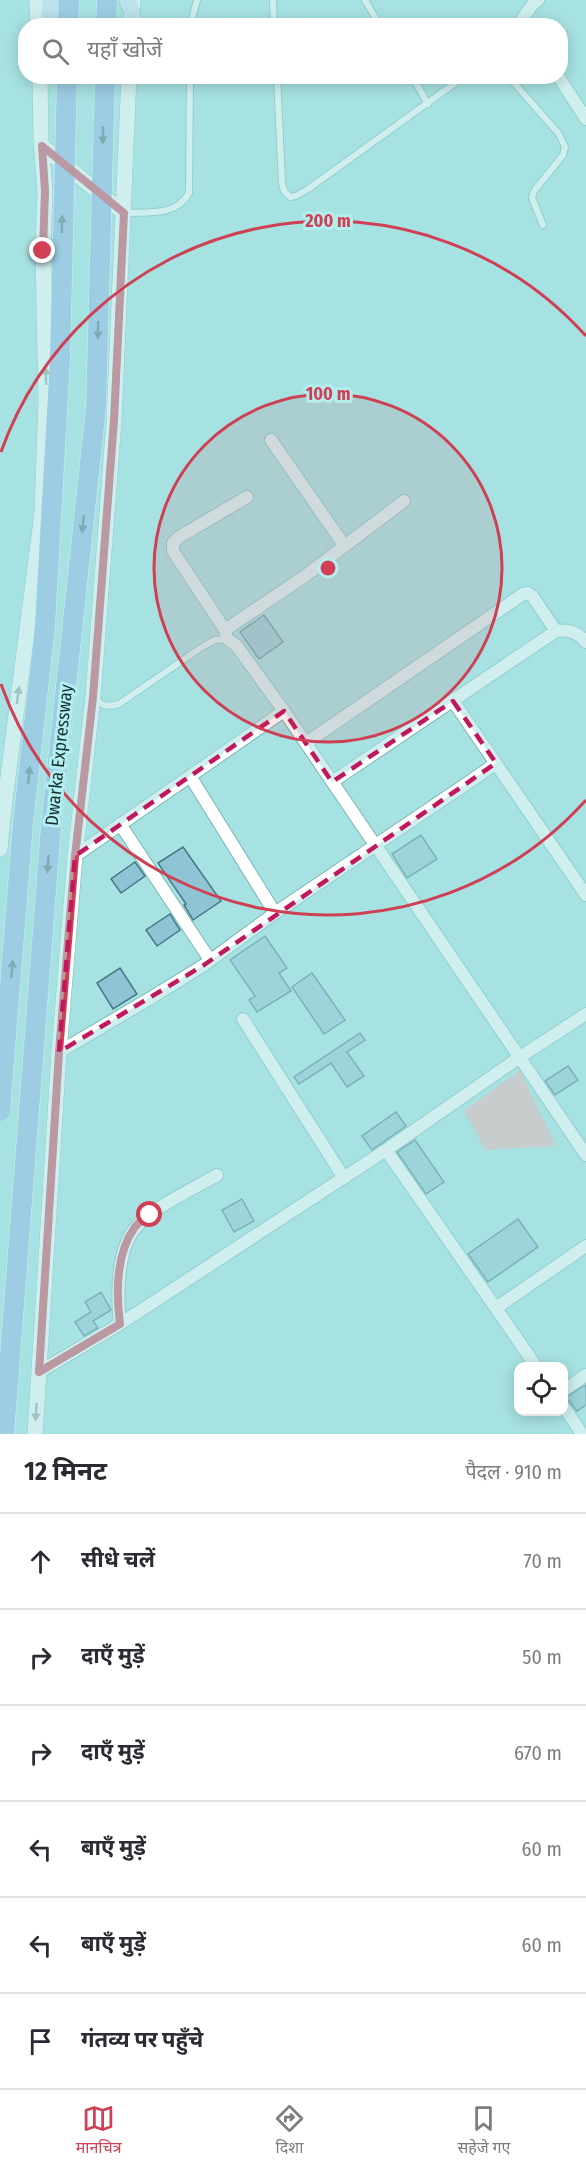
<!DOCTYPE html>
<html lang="hi">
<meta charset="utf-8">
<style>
body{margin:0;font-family:"Fira Sans Condensed","Noto Sans Devanagari",sans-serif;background:#f2f2f3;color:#2b2b33}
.controls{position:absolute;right:18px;bottom:18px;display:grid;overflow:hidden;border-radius:12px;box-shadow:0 3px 15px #0003}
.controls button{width:54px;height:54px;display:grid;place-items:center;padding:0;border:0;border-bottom:2px solid #e1e1e2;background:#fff;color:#2b2b33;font:30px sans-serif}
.stop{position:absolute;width:18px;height:18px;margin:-14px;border:4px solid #d04054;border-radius:50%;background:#fff}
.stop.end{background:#d04054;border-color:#fff;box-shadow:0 2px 6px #0008}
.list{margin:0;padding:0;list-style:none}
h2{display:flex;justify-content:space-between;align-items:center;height:78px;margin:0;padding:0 24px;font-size:26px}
h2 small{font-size:20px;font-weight:400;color:#7c7c81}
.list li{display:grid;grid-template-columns:39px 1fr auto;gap:18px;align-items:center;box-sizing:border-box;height:96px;padding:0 24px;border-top:2px solid #e1e1e2}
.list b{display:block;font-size:22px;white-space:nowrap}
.list em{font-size:20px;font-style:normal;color:#7c7c81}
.icon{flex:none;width:33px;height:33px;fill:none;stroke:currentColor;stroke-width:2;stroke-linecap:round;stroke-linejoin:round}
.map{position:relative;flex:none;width:586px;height:1434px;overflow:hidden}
.search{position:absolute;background:#fff;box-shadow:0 3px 15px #0003;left:18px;right:18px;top:18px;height:66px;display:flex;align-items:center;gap:15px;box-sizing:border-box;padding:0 21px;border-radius:24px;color:#7c7c81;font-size:22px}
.sheet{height:654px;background:#fff}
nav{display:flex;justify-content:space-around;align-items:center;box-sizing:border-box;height:84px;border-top:2px solid #e1e1e2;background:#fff;font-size:16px;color:#7c7c81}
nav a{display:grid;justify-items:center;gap:3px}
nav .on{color:#d04054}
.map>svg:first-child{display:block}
</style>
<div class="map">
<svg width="586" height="1434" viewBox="0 0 586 1434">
<rect width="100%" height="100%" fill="#a7e2e2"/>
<path fill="#edb1b3" d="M520,1070l36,76 -71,4 -21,-39z"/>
<path fill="#8ec4d3" stroke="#457987" stroke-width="1.5" d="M264,615l19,27 -24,17 -19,-27z
M421,835l16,24 -30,19 -15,-24z
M183,847l38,54 -28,19 -9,-15 2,-1 -28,-41z
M135,862l10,14 -24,17 -10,-14z
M170,914l10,16 -23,16 -11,-16z
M265,936l22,32 -8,5 12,18 -34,21 -8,-12 6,-4 -25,-36z
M120,968l17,26 -24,15 -16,-26z
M312,973l33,47 -21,14 -32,-47z
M360,1033l5,7 -18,12 17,24 -17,11 -16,-24 -32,21 -5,-7z
M568,1066l10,14 -23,15 -10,-14z
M396,1112l10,14 -34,24 -10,-14z
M415,1140l29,42 -18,12 -29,-42z
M242,1199l12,22 -20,11 -12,-22z
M518,1219l20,28 -50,35 -20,-28z
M101,1292l10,18 -18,11 5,7 -14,8 -9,-14 16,-10 -6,-10z
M586,1385v20l-9,6 -7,-9 -6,-4z"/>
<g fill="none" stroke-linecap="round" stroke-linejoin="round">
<defs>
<path id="service" d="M273,0l1,26
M365,0l15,26
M190,26l7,-26
M277,76l5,107 2,8 6,6 6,-1 12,-7 157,-113
M412,76l16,28
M508,76l51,58 6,13 -2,8 -29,36 -2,7 11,27
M125,213c23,-1 52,3 64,-20l1,-117
M96,699c7,8 12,8 23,5l83,-57 13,-7 12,-1"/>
<path id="minor" d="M524,26l-2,-7 11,-15 5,-4
M558,76l28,43
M271,440l73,105
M247,497l-68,40 -6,6v8l52,79 2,9 9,6 48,66 302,444
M225,630l80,-54 99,-75
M453,701l133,194
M306,743l217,-149 5,-1 5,4 23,34
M190,776l85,137
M332,782l224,-151c12,-2 22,1 30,11
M120,824l90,136
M75,856l209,-145
M243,1019l101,159
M59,1052l90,-53 55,-34 71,-52 197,-133 24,-17
M386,1150l134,-93 66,-43
M496,1308l90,-62
M120,1324c-3,-28 -4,-77 18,-99 18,-19 55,-36 79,-50
M39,1372l81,-48 266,-174 150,216
M564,1390l22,-15
M564,1407l18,27"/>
<path id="tertiary" d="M37,0l1,26
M131,26l2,-26
M42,146l82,67
M0,849l3,-33 39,-303 4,-112 -3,-150 2,-60 -4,-51 -1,-64
M35,1434l24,-382 16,-196 18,-159 21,-277 15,-344"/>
<path id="secondary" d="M127,0l5,11
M49,26l2,-26"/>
<path id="trunk" d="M68,26l1,-26
M106,26l1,-26"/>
</defs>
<use href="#service" stroke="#7bb4b5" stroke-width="8"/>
<use href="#minor" stroke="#7bb4b5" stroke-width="14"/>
<use href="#tertiary" stroke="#7bb4b5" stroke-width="16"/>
<use href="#secondary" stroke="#7bb4b5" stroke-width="18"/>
<use href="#trunk" stroke="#fff" stroke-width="21"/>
<use href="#service" stroke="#fff" stroke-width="6"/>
<use href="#minor" stroke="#fff" stroke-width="12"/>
<use href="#tertiary" stroke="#fff" stroke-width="15"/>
<use href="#secondary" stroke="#d5e2f5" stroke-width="16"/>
<use href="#trunk" stroke="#90b3e4" stroke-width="20"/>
<defs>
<path id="trunk-bridge" d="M0,1111l23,-288 22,-197 15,-267 7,-283
M4,1434l47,-608 45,-419 9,-331"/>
</defs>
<use href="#trunk-bridge" stroke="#fff" stroke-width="21" stroke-linecap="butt"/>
<use href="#trunk-bridge" stroke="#90b3e4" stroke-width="20"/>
</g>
<defs><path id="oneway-solid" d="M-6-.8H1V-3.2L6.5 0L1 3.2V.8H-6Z" transform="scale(1.5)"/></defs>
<g fill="#4d6a80">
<use href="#oneway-solid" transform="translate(103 135) rotate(91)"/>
<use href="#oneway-solid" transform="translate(62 224) rotate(-89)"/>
<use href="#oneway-solid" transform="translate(98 330) rotate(91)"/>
<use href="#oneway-solid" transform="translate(83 524) rotate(96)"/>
<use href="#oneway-solid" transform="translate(29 775) rotate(-84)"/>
<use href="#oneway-solid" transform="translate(48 864) rotate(94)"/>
<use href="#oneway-solid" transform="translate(12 969) rotate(-85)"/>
</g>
<g fill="#96a1a1">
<use href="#oneway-solid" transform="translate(46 376) rotate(-91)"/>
<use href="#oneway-solid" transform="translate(18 695) rotate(-83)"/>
<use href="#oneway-solid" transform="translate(36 1412) rotate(94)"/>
</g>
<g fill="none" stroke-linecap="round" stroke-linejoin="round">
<path stroke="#d04054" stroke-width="8" d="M43,251l2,-60 -3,-45 82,67 -10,207 -21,277 -18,159 -16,196 -20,320 81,-48c-4,-31 -4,-71 15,-97 4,-5 10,-9 15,-12"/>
</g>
<path d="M0 0H586V1434H0ZM453,701l43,62 -292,202 -145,87 16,-196 209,-145 48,71z" fill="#a7e2e2" fill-opacity=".55" fill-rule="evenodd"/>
<path fill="none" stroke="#c2185b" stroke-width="4.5" stroke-dasharray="12 8" stroke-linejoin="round" d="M453,701l43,62 -292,202 -145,87 16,-196 209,-145 48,71z"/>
<circle cx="328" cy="568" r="174" fill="#d04054" fill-opacity=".12"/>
<g fill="none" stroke="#d04054" stroke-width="3">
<circle cx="328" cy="568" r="174"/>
<path d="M586 800A347 347 0 0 1 1 684M1 452A347 347 0 0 1 586 336"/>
</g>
<g text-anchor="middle" stroke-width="6" stroke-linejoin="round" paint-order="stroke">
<g font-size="18" fill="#162e2e" stroke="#b4eff0">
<text transform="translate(59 755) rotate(-84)" y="6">Dwarka Expressway</text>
</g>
</g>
<circle cx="328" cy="568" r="9" fill="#d04054" stroke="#b4eff0" stroke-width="3"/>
<g font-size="18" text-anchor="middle" font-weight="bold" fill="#d04054" stroke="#b4eff0" stroke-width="6" stroke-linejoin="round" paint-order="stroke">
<text x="328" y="227">200 m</text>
<text x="328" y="400">100 m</text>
</g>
</svg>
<div class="controls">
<button><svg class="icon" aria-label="locate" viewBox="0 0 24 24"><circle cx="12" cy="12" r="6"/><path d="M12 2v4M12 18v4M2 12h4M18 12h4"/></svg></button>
</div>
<div class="stop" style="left:150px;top:1215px"></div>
<div class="stop end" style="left:43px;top:251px"></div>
<div class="search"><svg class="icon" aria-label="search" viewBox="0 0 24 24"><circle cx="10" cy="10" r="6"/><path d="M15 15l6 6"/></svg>यहाँ खोजें</div>
</div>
<section class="sheet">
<h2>12 मिनट<small>पैदल · 910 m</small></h2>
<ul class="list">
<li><svg class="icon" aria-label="ahead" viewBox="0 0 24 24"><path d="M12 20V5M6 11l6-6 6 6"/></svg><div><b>सीधे चलें</b></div><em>70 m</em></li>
<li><svg class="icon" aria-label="right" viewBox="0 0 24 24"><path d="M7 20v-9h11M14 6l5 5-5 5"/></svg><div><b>दाएँ मुड़ें</b></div><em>50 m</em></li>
<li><svg class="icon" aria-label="right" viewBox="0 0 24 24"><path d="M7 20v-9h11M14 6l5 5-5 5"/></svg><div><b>दाएँ मुड़ें</b></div><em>670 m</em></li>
<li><svg class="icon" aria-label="left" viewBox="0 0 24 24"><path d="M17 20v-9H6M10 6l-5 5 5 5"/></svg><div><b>बाएँ मुड़ें</b></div><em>60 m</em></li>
<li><svg class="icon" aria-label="left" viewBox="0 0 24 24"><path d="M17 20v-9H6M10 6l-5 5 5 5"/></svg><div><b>बाएँ मुड़ें</b></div><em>60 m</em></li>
<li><svg class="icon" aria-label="arrive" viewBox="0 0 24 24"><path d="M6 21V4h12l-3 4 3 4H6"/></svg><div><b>गंतव्य पर पहुँचे</b></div></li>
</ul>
</section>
<nav>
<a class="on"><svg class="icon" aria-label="map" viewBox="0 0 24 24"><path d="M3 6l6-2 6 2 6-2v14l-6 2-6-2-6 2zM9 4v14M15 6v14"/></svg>मानचित्र</a>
<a><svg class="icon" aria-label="directions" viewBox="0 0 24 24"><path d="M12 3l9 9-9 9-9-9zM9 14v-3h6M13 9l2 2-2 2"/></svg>दिशा</a>
<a><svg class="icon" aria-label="saved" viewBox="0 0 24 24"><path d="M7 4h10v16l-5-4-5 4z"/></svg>सहेजे गए</a>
</nav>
